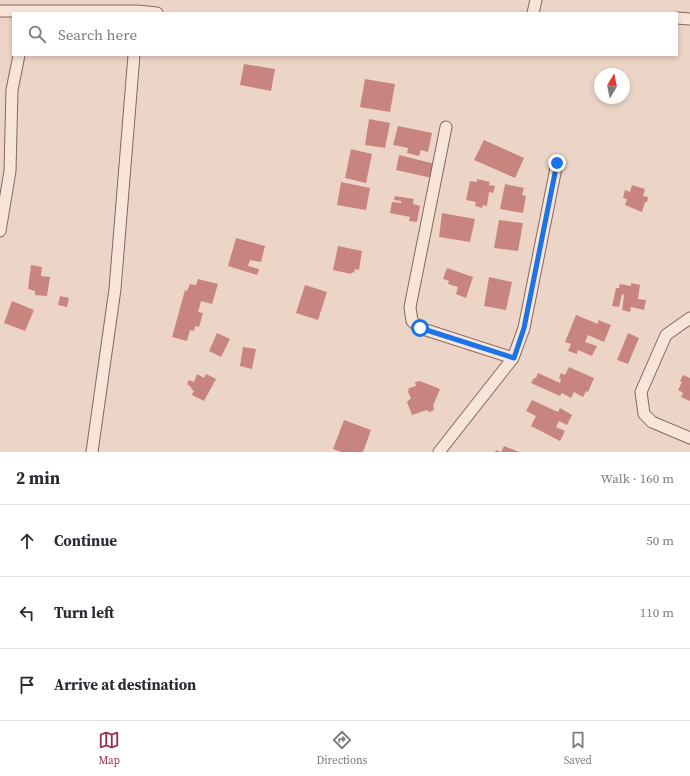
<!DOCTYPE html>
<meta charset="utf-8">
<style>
body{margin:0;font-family:"Source Serif 4",serif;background:#f7f7f7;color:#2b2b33}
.compass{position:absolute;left:594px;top:68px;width:36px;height:36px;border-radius:50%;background:#fff;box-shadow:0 2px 6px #0003;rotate:10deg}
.stop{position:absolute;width:12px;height:12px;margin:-9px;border:3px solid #1a73e8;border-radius:50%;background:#fff}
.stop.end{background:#1a73e8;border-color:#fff;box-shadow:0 1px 4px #0008}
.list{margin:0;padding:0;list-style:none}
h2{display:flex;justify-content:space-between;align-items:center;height:52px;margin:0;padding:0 16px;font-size:17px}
h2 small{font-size:13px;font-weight:400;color:#7c7c81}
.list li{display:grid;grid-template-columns:26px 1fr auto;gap:12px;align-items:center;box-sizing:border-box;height:72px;padding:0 16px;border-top:1px solid #e1e1e2}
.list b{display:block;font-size:15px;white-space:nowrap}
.list em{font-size:13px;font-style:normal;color:#7c7c81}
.icon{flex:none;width:22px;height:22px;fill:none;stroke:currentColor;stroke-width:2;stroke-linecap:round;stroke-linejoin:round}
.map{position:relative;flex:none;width:690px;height:452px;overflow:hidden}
.search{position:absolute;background:#fff;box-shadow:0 2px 6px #0003;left:12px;right:12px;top:12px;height:44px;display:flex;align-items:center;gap:10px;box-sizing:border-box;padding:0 14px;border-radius:0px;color:#7c7c81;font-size:15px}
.sheet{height:268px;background:#fff}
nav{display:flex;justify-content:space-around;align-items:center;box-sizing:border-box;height:56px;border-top:1px solid #e1e1e2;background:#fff;font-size:11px;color:#7c7c81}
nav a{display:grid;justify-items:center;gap:2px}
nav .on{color:#933053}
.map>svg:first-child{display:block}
</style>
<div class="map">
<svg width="690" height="452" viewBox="0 0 690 452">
<rect width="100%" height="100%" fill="#ecd5c7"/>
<path fill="#c8857f" d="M244,64l31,5 -4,22 -31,-6z
M365,79l30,5 -5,28 -30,-5z
M369,119l21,4 -5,25 -20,-3z
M398,126l34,7 -4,19 -7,-2 -2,6 -12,-3 1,-5 -15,-3z
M484,140l40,18 -9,20 -41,-18z
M351,149l21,5 -6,29 -21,-5z
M399,155l36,9 -3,14 -36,-8z
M477,179l13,3 -1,3 6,1 -2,7 -4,-1 -2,14 -4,-1 -1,3 -7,-2 1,-4 -10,-2 4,-19 7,1z
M341,182l29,6 -4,22 -29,-5z
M505,184l19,4 -2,7 4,1 -3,17 -23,-4z
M632,185l13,4 -2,7 5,1 -1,5h-2l-3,10 -17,-7 2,-6 -4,-1 2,-8 5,2z
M395,196l19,3 -1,5 7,2 -3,16 -8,-1 1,-4 -20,-4 2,-11 9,1v-2l-7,-1z
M442,213l33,6 -5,23 -31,-5z
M499,220l24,3 -5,28 -24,-3z
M236,238l29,8 -4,16 -11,-2 -2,6 11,3 -2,6 -29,-9z
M338,246l24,5 -3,19 -4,-1 -1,4 -2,-1 -1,2 -18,-4z
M31,265l11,2 -1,9 9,1 -3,19 -12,-1v-4l-7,-2z
M447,268l26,9 -7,21 -10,-4 2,-7 -10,-3 1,-3 -6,-2z
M489,277l23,5 -6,28 -22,-4z
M198,279l20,5 -6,20 -11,-3 -3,11 5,1 -4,14 -4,-1 -1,5 -4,-1 -3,11 -15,-4 13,-47 2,1 3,-7 6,1z
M631,283l9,2 -2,14 8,1 -2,10 -13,-3 -1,5 -8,-2 2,-15 -2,-1 -3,13 -7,-1 4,-18h3l1,-4 11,2z
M305,285l22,7 -9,28 -22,-7z
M60,296l9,2 -2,9 -9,-2z
M12,301l22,9 -9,21 -21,-8z
M576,315l22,9v-4l13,5 -7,17 -16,-7 -3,7 12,4 -5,10 -14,-6 -1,4 -9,-3 3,-7 -6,-2z
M217,333l13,6 -9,18 -12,-6z
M628,333l11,5 -11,26 -11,-4z
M243,347l13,2 -4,20 -12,-3z
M569,367l25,11 -6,14 -2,-1 -3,6 -9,-5 -3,6 -9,-5 -2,3 -29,-13 3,-5h2l2,-5 22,10 1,-3 -2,-2 2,-5 4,2z
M197,374l7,4 2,-4 10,5 -12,22 -12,-6 2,-5h-2l-1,-3 -4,-3 2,-4 5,2z
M683,375l7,3v23l-9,-4 2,-4 -5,-3 4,-8 -2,-1z
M420,381l20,8 -7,17 1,2 -1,3 -4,1 -2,-2 -15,5 -5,-13 4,-4 -3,-6 1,-4 7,-2 -1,-4z
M532,400l26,12 2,-4 12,7 -5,10 -8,-4 -3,6 9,4 -5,10 -29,-15 5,-10 -10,-5z
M344,420l27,10 -8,22h-22l-8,-3z
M504,446l15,6h-24l1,-2 5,2z"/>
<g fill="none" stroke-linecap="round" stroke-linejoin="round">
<defs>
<path id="street" d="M0,11h137l20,2
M533,13l3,-13
M677,18l13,1
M446,127l-36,180 2,14 8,7 93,30
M0,231l10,-60 2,-81 7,-35
M690,318l-24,17 -25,57 3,22 8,8 38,16
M92,452l23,-163 19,-234
M439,452l74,-94 11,-30 33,-165"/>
</defs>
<use href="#street" stroke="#87665d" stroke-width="13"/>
<use href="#street" stroke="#f7e5da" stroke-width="11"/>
</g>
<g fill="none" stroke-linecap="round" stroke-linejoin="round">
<path stroke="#1a73e8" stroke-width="5" d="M420,328l94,30 10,-30 33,-165"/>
</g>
</svg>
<svg class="compass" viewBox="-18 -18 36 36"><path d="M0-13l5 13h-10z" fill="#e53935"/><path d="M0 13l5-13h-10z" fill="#7c7c81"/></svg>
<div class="stop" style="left:420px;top:328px"></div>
<div class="stop end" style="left:557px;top:163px"></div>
<div class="search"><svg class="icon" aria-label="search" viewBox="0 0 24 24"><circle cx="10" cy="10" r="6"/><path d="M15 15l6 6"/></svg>Search here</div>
</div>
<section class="sheet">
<h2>2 min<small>Walk · 160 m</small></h2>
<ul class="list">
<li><svg class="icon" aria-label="ahead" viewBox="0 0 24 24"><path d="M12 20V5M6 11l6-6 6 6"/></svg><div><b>Continue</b></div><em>50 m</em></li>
<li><svg class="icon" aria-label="left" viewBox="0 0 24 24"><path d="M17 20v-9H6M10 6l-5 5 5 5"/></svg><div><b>Turn left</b></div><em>110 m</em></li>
<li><svg class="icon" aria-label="arrive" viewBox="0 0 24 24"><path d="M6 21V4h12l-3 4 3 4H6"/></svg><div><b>Arrive at destination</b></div></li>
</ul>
</section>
<nav>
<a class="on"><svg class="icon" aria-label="map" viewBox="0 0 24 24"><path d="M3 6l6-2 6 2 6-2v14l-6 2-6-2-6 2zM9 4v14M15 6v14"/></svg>Map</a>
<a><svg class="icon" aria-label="directions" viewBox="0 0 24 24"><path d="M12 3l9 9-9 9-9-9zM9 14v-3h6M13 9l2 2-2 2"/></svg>Directions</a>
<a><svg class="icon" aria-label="saved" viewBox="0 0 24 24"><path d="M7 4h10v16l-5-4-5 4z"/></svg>Saved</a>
</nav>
